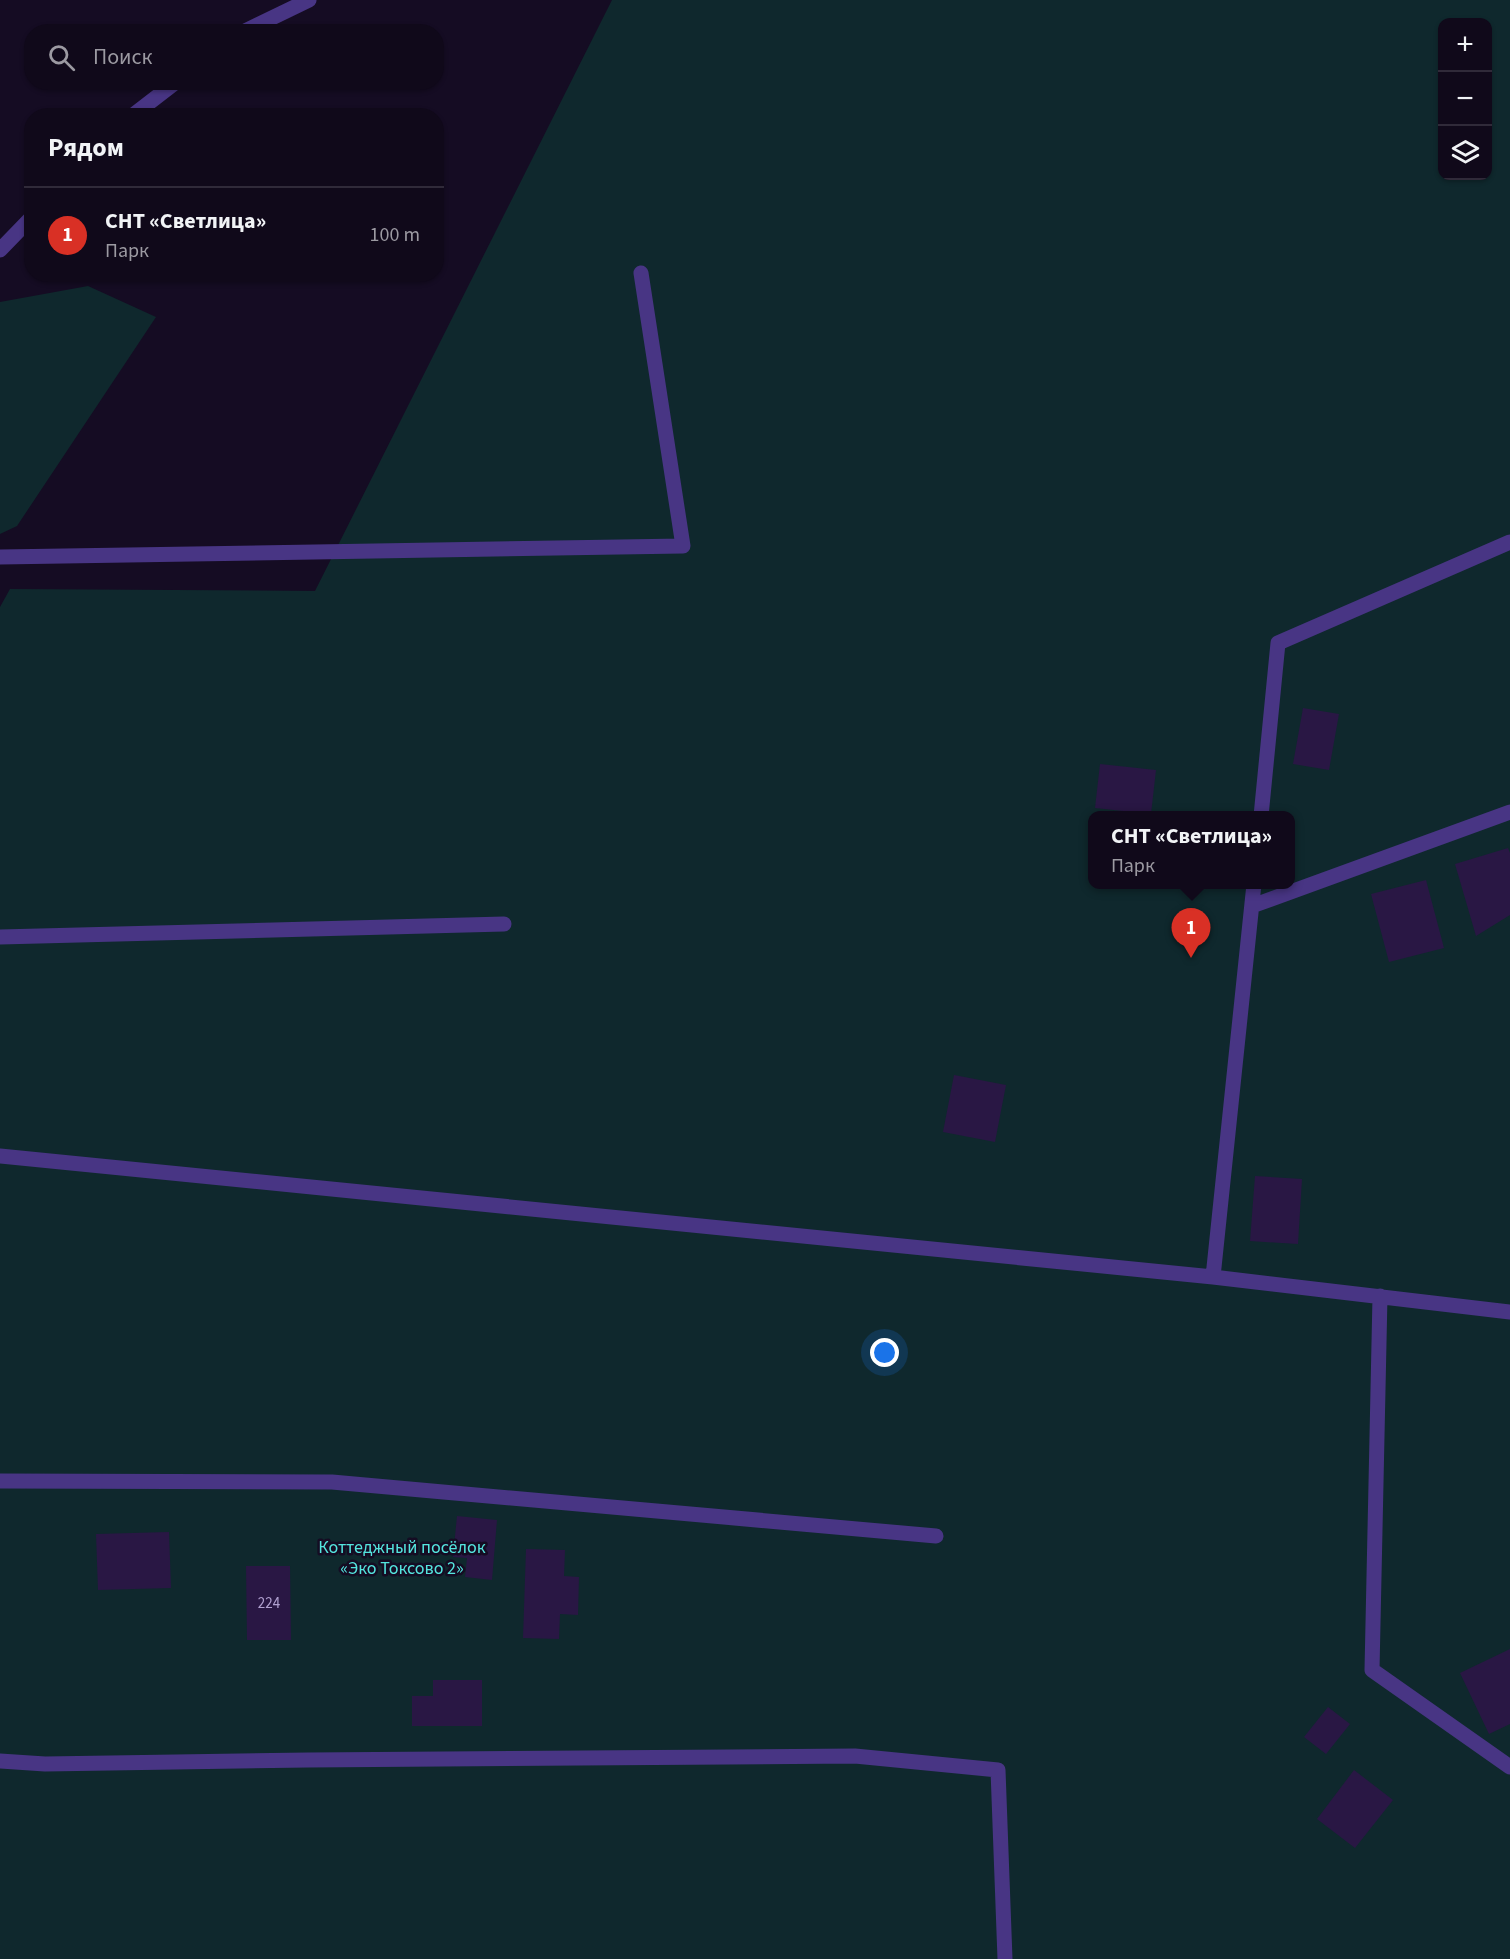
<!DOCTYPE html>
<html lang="ru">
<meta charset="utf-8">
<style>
body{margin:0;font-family:"Source Sans 3",sans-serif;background:#191223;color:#f1f3f6}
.controls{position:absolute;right:18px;top:18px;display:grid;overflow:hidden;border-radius:12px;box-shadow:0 2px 4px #0004}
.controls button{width:54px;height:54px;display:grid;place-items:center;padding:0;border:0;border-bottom:2px solid #302a39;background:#10091a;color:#f1f3f6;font:30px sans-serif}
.you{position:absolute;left:885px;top:1353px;width:21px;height:21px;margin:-15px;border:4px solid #fff;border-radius:50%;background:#1a73e8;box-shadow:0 0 0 9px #1a73e833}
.badge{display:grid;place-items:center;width:39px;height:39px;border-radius:50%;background:#d93025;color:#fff;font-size:20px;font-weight:700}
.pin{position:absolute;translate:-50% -50px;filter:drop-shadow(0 2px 3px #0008)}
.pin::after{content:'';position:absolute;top:32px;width:21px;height:18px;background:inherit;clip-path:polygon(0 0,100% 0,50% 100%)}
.popup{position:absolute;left:1088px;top:811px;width:207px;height:78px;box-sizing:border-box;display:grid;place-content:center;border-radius:12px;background:#10091a;filter:drop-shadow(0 2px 4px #0005);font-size:20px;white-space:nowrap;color:#9c9aa2}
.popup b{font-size:22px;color:#f1f3f6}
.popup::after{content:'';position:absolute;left:50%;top:100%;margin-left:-12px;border:12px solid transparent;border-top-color:#10091a}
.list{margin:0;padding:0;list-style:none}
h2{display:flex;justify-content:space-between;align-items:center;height:78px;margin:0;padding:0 24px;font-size:26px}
h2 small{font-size:20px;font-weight:400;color:#9c9aa2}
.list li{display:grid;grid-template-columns:39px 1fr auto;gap:18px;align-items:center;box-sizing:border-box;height:96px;padding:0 24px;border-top:2px solid #302a39}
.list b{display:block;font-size:22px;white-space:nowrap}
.list p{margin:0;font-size:20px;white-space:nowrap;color:#9c9aa2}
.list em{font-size:20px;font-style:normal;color:#9c9aa2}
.icon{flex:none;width:33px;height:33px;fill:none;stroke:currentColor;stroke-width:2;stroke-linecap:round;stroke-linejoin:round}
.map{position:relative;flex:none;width:1510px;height:1959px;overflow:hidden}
.search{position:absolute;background:#10091a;box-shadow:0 2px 4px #0004;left:24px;top:24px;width:420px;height:66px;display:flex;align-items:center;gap:15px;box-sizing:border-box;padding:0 21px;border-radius:24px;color:#9c9aa2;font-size:22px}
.panel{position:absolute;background:#10091a;box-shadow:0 2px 4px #0004;left:24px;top:108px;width:420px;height:174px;border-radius:24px}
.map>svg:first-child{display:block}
</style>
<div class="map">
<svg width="1510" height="1959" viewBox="0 0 1510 1959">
<rect width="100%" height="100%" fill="#150c23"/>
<path fill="#0f282d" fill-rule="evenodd" d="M612,0h898v1959h-1510v-1352l10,-18 305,2zM1442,22h46v154h-46zM1092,816h198v68h-198z
M88,286l68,31 -139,209 -17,8v-232z"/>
<path fill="#291744" d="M1303,708l36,6 -10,56 -36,-6z
M1100,764l56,6 -5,44 -56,-6z
M1508,848l2,5v62l-34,21 -21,-72z
M1426,880l18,68 -55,14 -18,-68z
M954,1075l52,10 -11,57 -52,-10z
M1255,1176l47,3 -4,65 -48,-3z
M457,1516l40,4 -5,60 -27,-3 2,-19 -14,-1z
M169,1532l2,56 -73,2 -2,-56z
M526,1549l39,1 -1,26 15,1 -1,38 -18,-1 -1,25 -36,-1z
M246,1566h44l1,74h-44z
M1510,1649v75l-21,10 -29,-61z
M433,1680h49v46h-70v-30h21z
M1328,1707l22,17 -24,30 -22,-17z
M1354,1770l39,30 -38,48 -38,-29z"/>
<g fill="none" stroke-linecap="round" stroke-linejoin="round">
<path stroke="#483584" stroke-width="15" d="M0,557l683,-11 -42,-273
M1261,816l17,-173 232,-101
M1252,906l258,-94
M0,937l504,-13
M0,1156l1213,121 297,35
M1213,1277l41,-393
M1380,1296l-8,374 138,97
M0,1481l332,1 604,54
M0,1761l45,3 263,-4 547,-4 143,14 7,189"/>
<path stroke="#483584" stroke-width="15" d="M243,32l66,-32
M132,116l44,-34
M0,250l32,-33"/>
</g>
<g text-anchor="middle" stroke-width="5" stroke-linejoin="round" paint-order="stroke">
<g font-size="15" fill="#b0a0d0">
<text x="269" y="1608">224</text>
</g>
<g font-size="18" fill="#54e5de" stroke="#150c23">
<text x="402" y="1553">Коттеджный посёлок<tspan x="402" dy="21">«Эко Токсово 2»</tspan></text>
</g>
</g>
</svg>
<div class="controls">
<button>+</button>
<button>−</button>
<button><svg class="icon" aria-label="layers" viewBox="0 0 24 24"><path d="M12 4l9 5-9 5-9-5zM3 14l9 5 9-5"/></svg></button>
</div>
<div class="you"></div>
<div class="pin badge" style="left:1191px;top:958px">1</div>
<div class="popup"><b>СНТ «Светлица»</b>Парк</div>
<div class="search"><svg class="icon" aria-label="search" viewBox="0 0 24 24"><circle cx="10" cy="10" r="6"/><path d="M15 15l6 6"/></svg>Поиск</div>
<section class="panel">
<h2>Рядом<small></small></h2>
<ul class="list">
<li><span class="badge">1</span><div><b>СНТ «Светлица»</b><p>Парк</p></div><em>100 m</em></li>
</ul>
</section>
</div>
